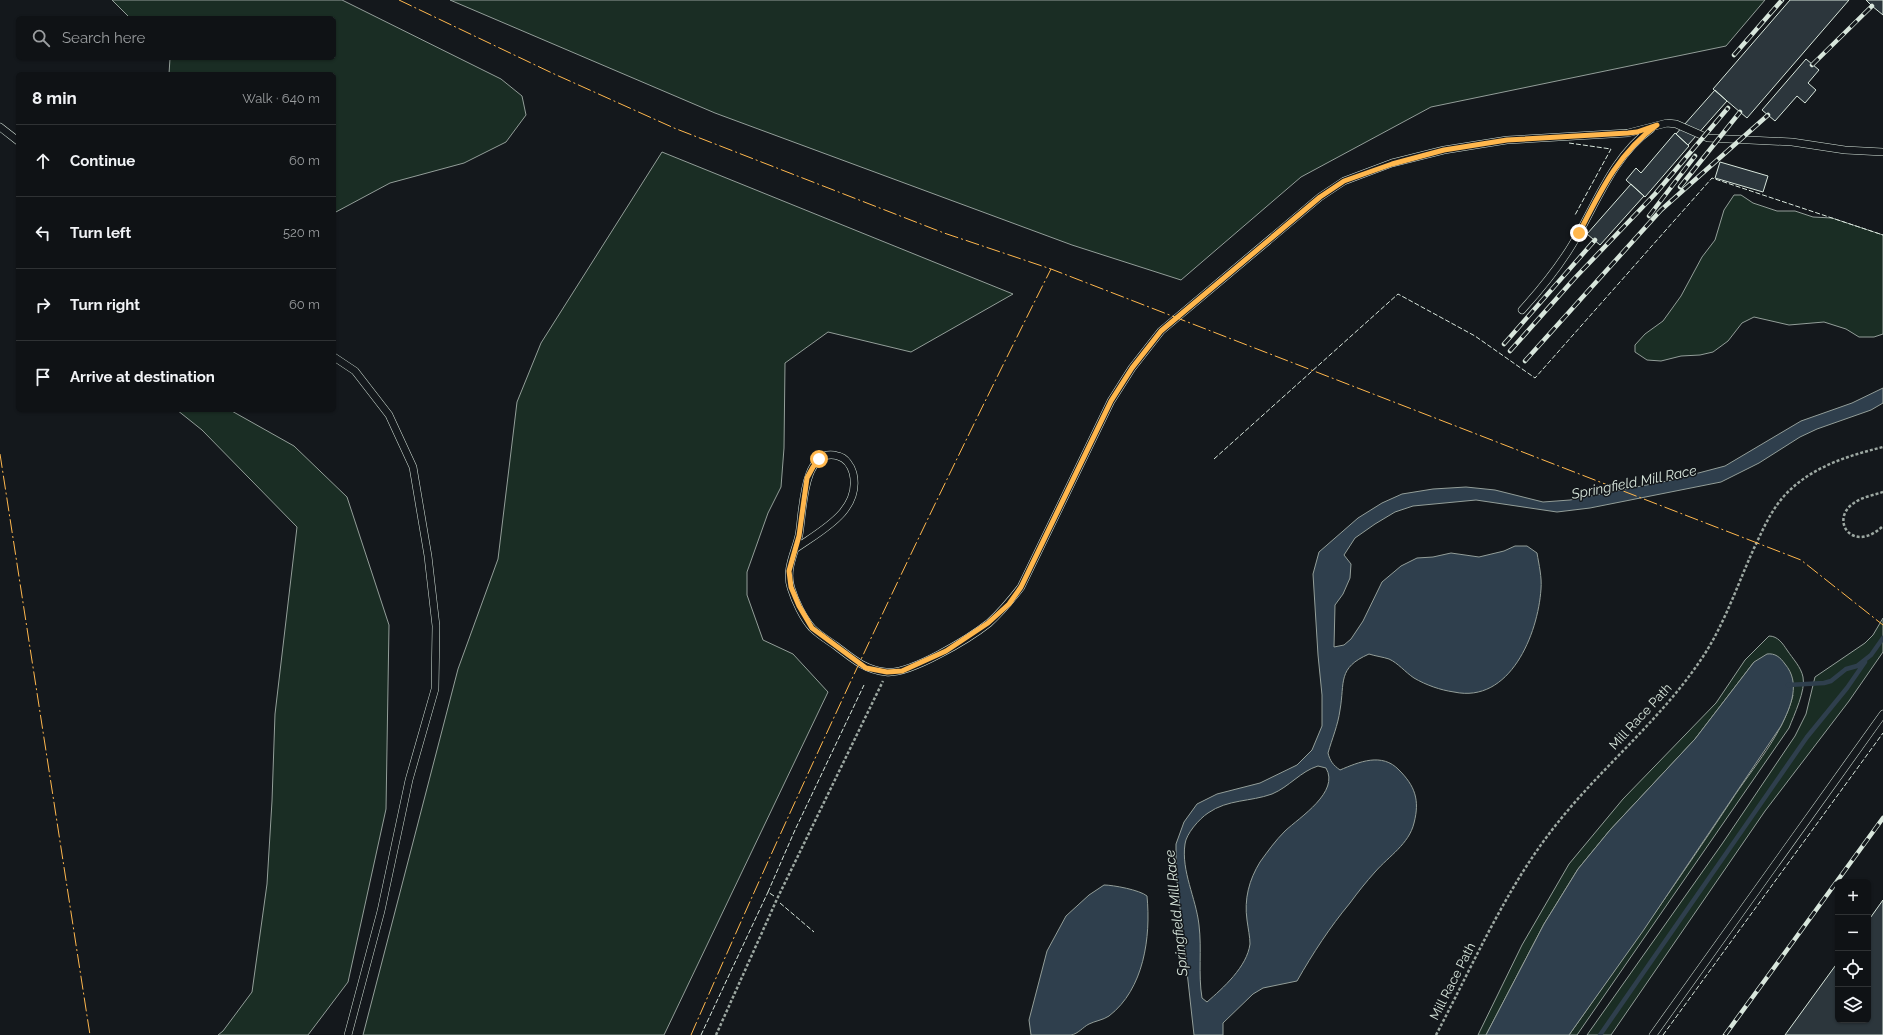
<!DOCTYPE html>
<meta charset="utf-8">
<style>
body{margin:0;font-family:Raleway,sans-serif;background:#181b1e;color:#f1f3f6}
.controls{position:absolute;right:12px;bottom:12px;display:grid;overflow:hidden;border-radius:6px;box-shadow:0 1px 3px #0004}
.controls button{width:36px;height:36px;display:grid;place-items:center;padding:0;border:0;border-bottom:1px solid #2f3234;background:#0f1215;color:#f1f3f6;font:20px sans-serif}
.stop{position:absolute;width:12px;height:12px;margin:-9px;border:3px solid #ffb74d;border-radius:50%;background:#fff}
.stop.end{background:#ffb74d;border-color:#fff;box-shadow:0 1px 4px #0008}
.list{margin:0;padding:0;list-style:none}
h2{display:flex;justify-content:space-between;align-items:center;height:52px;margin:0;padding:0 16px;font-size:17px}
h2 small{font-size:13px;font-weight:400;color:#9b9ea0}
.list li{display:grid;grid-template-columns:26px 1fr auto;gap:12px;align-items:center;box-sizing:border-box;height:72px;padding:0 16px;border-top:1px solid #2f3234}
.list b{display:block;font-size:15px;white-space:nowrap}
.list em{font-size:13px;font-style:normal;color:#9b9ea0}
.icon{flex:none;width:22px;height:22px;fill:none;stroke:currentColor;stroke-width:2;stroke-linecap:round;stroke-linejoin:round}
.map{position:relative;flex:none;width:1883px;height:1035px;overflow:hidden}
.search{position:absolute;background:#0f1215;box-shadow:0 1px 3px #0004;left:16px;top:16px;width:320px;height:44px;display:flex;align-items:center;gap:10px;box-sizing:border-box;padding:0 14px;border-radius:6px;color:#9b9ea0;font-size:15px}
.panel{position:absolute;background:#0f1215;box-shadow:0 1px 3px #0004;left:16px;top:72px;width:320px;height:340px;border-radius:6px}
.map>svg:first-child{display:block}
</style>
<div class="map">
<svg width="1883" height="1035" viewBox="0 0 1883 1035">
<rect width="100%" height="100%" fill="#14181c"/>
<path fill="#1a2d24" stroke="#939e99" d="M112,0h230l159,79 21,17 4,19 -20,27 -42,21 -74,20 -56,30v-139h-165l1,-16h164v-40h-204z
M450,0h1315l-39,46 -295,61 -130,70 -120,103 -109,-35 -357,-132z
M662,152l351,142 -102,58 -83,-20 -43,31 -1,85 -3,39 -13,26 -21,59v23l16,45 30,14 35,38 -164,343h-301l95,-366 40,-110 19,-157 24,-59z
M1734,195h7l12,8 24,8h18l18,6 19,1 51,17v99l-9,3h-15l-13,-8 -22,-7 -35,3 -35,-8 -12,6 -14,18 -15,11 -13,3 -19,1 -20,5 -14,-1 -12,-8v-7l10,-11 18,-13 18,-25 21,-39 13,-17 9,-30z
M177,410h53l64,36 53,51 42,128 -3,184 -38,173 -40,53h-90l5,-4 29,-39 15,-108 5,-83 3,-87 22,-187 -95,-97z
M1883,618v34l-34,49 -84,110 -154,224h-24l135,-191 73,-108 11,-22 9,-37 50,-34 8,-8z
M1769,636c9,0 14,8 18,14 6,9 14,17 16,27 3,13 -9,38 -14,51l-212,307h-8c54,-77 110,-155 162,-234 22,-34 52,-66 62,-106l-39,-33 -59,77 -85,91 -32,39 -34,55 -58,111h-8l44,-90 47,-81 54,-65 93,-96 29,-43z"/>
<path fill="#2f3f4d" stroke="#939e99" fill-rule="evenodd" d="M1883,388v15l-12,7 -54,19 -17,8 -41,26 -38,19 -131,26 -33,4 -81,-12 -63,6 -18,6 -20,12 -20,14 -11,17 7,9 -1,14 -7,16 -8,11 -1,42 10,-2 7,-6 12,-18 19,-39 19,-16 16,-8 16,-1 18,-4 28,4 25,-6 11,-5h12l10,7c2,12 5,24 4,36 -3,45 -31,115 -87,103 -14,-2 -28,-7 -40,-14 -9,-6 -16,-15 -25,-19 -6,-2 -14,-3 -20,-5 -32,14 -24,28 -29,56 -2,15 -8,29 -12,43 2,8 5,12 12,17 19,-8 42,-18 59,0 16,16 21,30 15,53 -5,21 -25,33 -39,49 -9,10 -17,20 -25,31 -20,24 -37,50 -53,78l-34,7 -10,6 -30,29v12h-29l-18,-163v-28l8,-22 13,-18 20,-10 43,-11 37,-18 15,-15 10,-24v-31l-4,-40 -5,-81 6,-22 39,-34 24,-15 20,-9 31,-5 33,-2 29,3 48,12 27,-2 102,-20 53,-14 76,-45 51,-18zM1318,766l8,2c14,24 -26,49 -41,63 -10,10 -17,20 -25,31 -11,18 -16,37 -13,58 1,8 3,17 3,24 -3,23 -27,44 -43,58l-5,-4c-4,-24 0,-49 -3,-73 -3,-27 -18,-54 -14,-81 1,-10 14,-25 23,-31 20,-14 42,-11 64,-19 17,-7 29,-23 46,-28z
M1767,654c8,-1 13,3 18,10 16,19 6,42 -4,62l-138,205 -74,104h-83l58,-111 34,-55 32,-39 85,-91 59,-77z
M1104,885c9,0 36,5 43,11 4,41 -3,93 -38,120 -6,4 -14,5 -20,8 -6,3 -11,10 -18,11 -13,0 -27,0 -40,0l-2,-15 18,-69 19,-35 23,-21z"/>
<g fill="none" stroke-linecap="round" stroke-linejoin="round">
<path stroke="#2f3f4d" stroke-width="4.5" d="M1788,685l36,-2 7,-2 15,-12 11,-3 14,-11 12,-17
M1600,1035l207,-298 40,-49 18,-26"/>
</g>
<path fill="#2c363c" stroke="#d8e6dc" d="M1790,0h59l-102,118 -34,-29z
M1866,0h17v15l-11,-9z
M1806,59l13,11 -11,13 8,7 -11,13 -8,-7 -22,25 -13,-11z
M1715,90l12,11 -39,44 -12,-11z
M1675,133l14,13 -44,51 -19,-17 10,-12 5,5z
M1720,162l48,14 -5,16 -48,-14z
M1631,184l13,12 -44,49 -13,-11z
M1883,900v135h-98l53,-73v58h30v-99z"/>
<g fill="none" stroke-linecap="round" stroke-linejoin="round">
<defs>
<path id="lane" d="M0,127l18,14
M1522,310c19,-21 36,-42 50,-65 24,-40 40,-88 79,-116
M334,357l21,14 34,44 24,52 15,89 8,70 -1,63 -26,91 -28,131 -33,124
M795,549c25,-18 67,-38 58,-76 -2,-7 -7,-15 -15,-17 -36,-11 -35,59 -39,79 -4,18 -14,34 -8,53 4,13 12,30 21,40 7,7 17,13 24,18 17,13 29,24 50,26 24,3 84,-34 103,-49 12,-11 22,-23 32,-36l90,-186 21,-33 29,-37 159,-134 24,-16 48,-18 52,-13 63,-10 121,-7 39,-10 9,1 32,14 84,4 53,8 38,2
M1653,1035l230,-321"/>
</defs>
<use href="#lane" stroke="#d8e6dc" stroke-width="8"/>
<path stroke="#9da8a2" stroke-width="2.5" stroke-dasharray="3 2" stroke-linecap="butt" d="M1883,492c-9,3 -21,5 -29,11 -25,16 -2,52 29,23
M716,1035l61,-136 106,-218
M1436,1035c37,-70 68,-143 116,-205 46,-60 106,-107 148,-169 25,-36 38,-79 56,-117 8,-17 16,-35 29,-49 26,-28 62,-39 98,-48"/>
<use href="#lane" stroke="#14181c" stroke-width="7"/>
<defs>
<path id="rail" d="M1734,55l48,-55
M1812,65l60,-59
M1680,187l60,-75
M1649,216l46,-60
M1504,344l91,-104
M1510,351l64,-72 81,-85 73,-86
M1525,361l136,-151 107,-95
M1725,1035l158,-217"/>
</defs>
<use href="#rail" stroke="#d8e6dc" stroke-width="4.5"/>
<use href="#rail" stroke="#14181c" stroke-width="3" stroke-dasharray="9" stroke-linecap="butt"/>
<path stroke="#d8e6dc" stroke-width="1" stroke-dasharray="5 2" stroke-linecap="butt" d="M1569,143l42,6 -36,66
M1214,459l184,-165 77,42 60,42 177,-200 171,57
M774,896l-6,-4 27,-62 69,-145
M780,903l34,29
M701,1035l67,-143
M1663,1035l220,-302"/>
<path stroke="#ffb74d" stroke-width="1" stroke-dasharray="14 3 2 3" stroke-linecap="butt" d="M399,0l153,73 122,55 270,105 107,36 750,291 82,65
M0,454l90,581
M691,1035c113,-259 233,-514 360,-766"/>
</g>
<g fill="none" stroke-linecap="round" stroke-linejoin="round">
<path stroke="#ffb74d" stroke-width="5" d="M819,459l-6,8 -6,11 -8,58 -10,35 2,16 8,19 13,22 54,40 21,4 15,-1 44,-20 42,-28 21,-19 12,-17 90,-186 21,-33 29,-37 159,-134 24,-16 48,-17 52,-14 63,-10 121,-7 9,-1 20,-7c-38,27 -57,67 -78,108"/>
</g>
<g text-anchor="middle" stroke-width="3" stroke-linejoin="round" paint-order="stroke">
<g font-size="13" fill="#d8e6dc" stroke="#14181c">
<text transform="translate(1640 716) rotate(-47)" y="5">Mill Race Path</text>
<text transform="translate(1452 981) rotate(-63)" y="5">Mill Race Path</text>
</g>
<g font-size="14" font-style="italic" fill="#d8e6dc" stroke="#14181c">
<text transform="translate(1634 482) rotate(-11)" y="5">Springfield Mill Race</text>
<text transform="translate(1176 913) rotate(-96)" y="5">Springfield Mill Race</text>
</g>
</g>
</svg>
<div class="controls">
<button>+</button>
<button>−</button>
<button><svg class="icon" aria-label="locate" viewBox="0 0 24 24"><circle cx="12" cy="12" r="6"/><path d="M12 2v4M12 18v4M2 12h4M18 12h4"/></svg></button>
<button><svg class="icon" aria-label="layers" viewBox="0 0 24 24"><path d="M12 4l9 5-9 5-9-5zM3 14l9 5 9-5"/></svg></button>
</div>
<div class="stop" style="left:819px;top:459px"></div>
<div class="stop end" style="left:1579px;top:233px"></div>
<div class="search"><svg class="icon" aria-label="search" viewBox="0 0 24 24"><circle cx="10" cy="10" r="6"/><path d="M15 15l6 6"/></svg>Search here</div>
<section class="panel">
<h2>8 min<small>Walk · 640 m</small></h2>
<ul class="list">
<li><svg class="icon" aria-label="ahead" viewBox="0 0 24 24"><path d="M12 20V5M6 11l6-6 6 6"/></svg><div><b>Continue</b></div><em>60 m</em></li>
<li><svg class="icon" aria-label="left" viewBox="0 0 24 24"><path d="M17 20v-9H6M10 6l-5 5 5 5"/></svg><div><b>Turn left</b></div><em>520 m</em></li>
<li><svg class="icon" aria-label="right" viewBox="0 0 24 24"><path d="M7 20v-9h11M14 6l5 5-5 5"/></svg><div><b>Turn right</b></div><em>60 m</em></li>
<li><svg class="icon" aria-label="arrive" viewBox="0 0 24 24"><path d="M6 21V4h12l-3 4 3 4H6"/></svg><div><b>Arrive at destination</b></div></li>
</ul>
</section>
</div>
